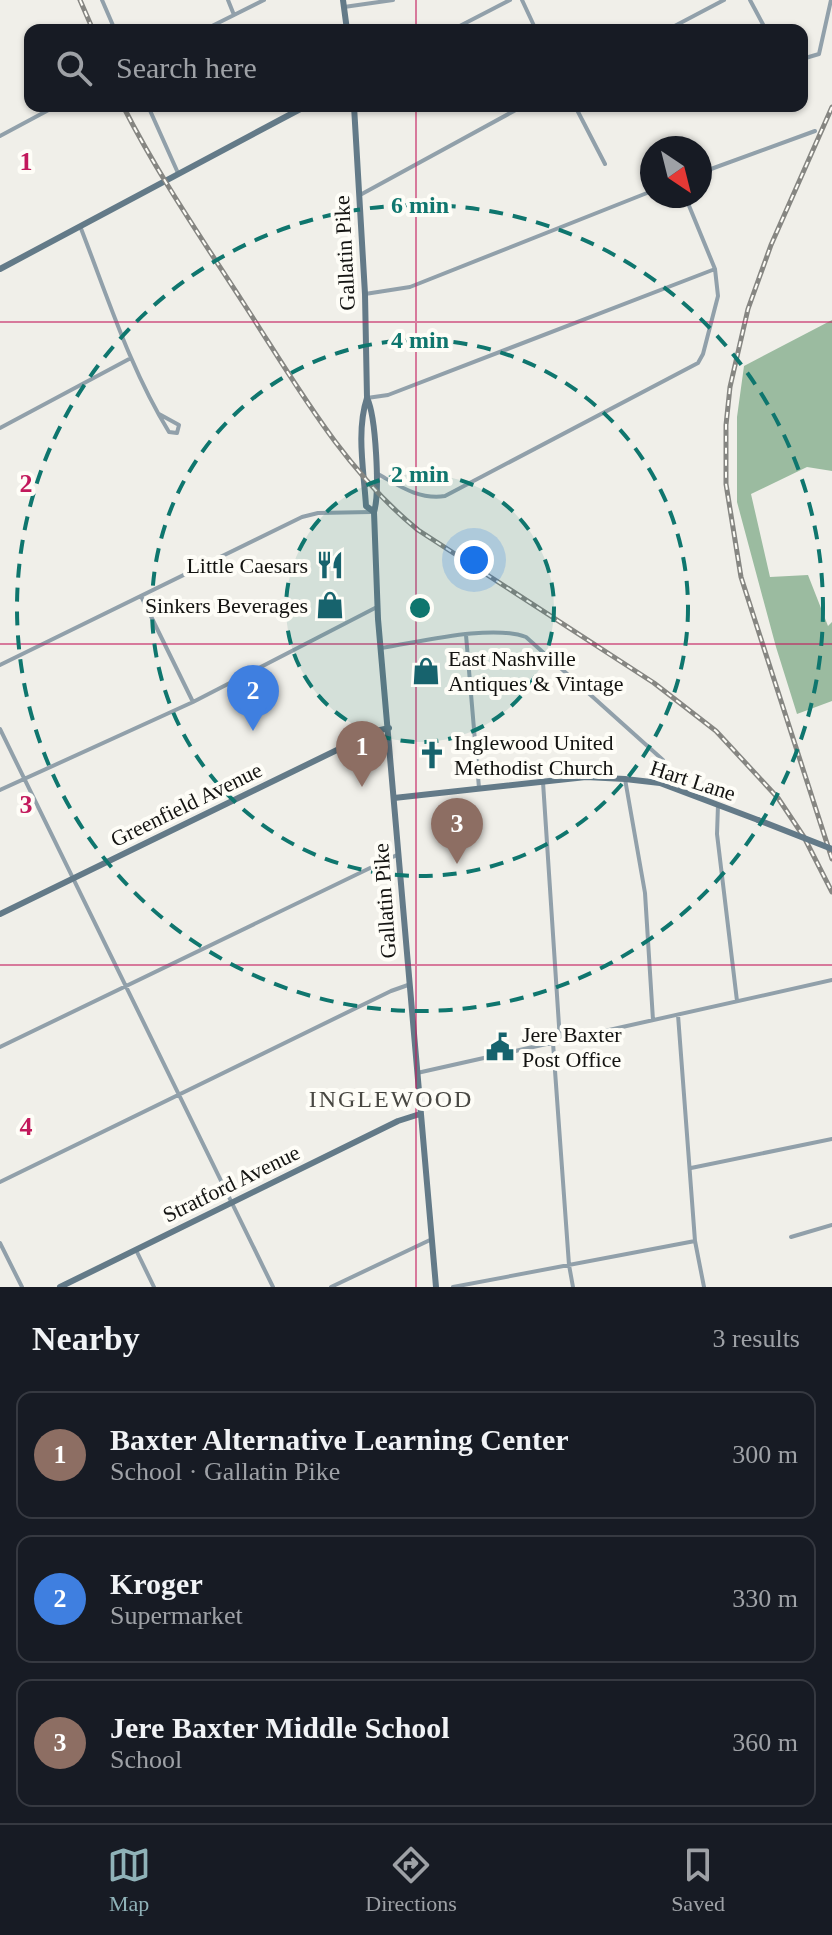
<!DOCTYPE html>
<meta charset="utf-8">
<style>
body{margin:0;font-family:"Times New Roman",serif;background:#242831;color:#f1f3f6}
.compass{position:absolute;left:640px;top:136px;width:72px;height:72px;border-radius:50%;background:#171b24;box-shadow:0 2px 6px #0004;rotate:145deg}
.you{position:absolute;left:474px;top:560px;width:28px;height:28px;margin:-20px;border:6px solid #fff;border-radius:50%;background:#1a73e8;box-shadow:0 0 0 12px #1a73e833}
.badge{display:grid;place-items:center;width:52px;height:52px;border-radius:50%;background:#8fb2b8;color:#fff;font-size:26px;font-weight:700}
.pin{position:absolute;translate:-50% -66px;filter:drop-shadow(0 2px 4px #0008)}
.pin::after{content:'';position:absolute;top:42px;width:28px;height:24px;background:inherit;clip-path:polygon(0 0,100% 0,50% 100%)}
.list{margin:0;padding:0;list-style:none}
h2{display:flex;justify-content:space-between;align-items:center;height:104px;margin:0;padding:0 32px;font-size:34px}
h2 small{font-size:26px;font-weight:400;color:#9ea1a6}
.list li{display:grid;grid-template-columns:52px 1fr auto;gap:24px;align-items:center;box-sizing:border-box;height:128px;margin:0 16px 16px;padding:0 16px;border:2px solid #363941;border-radius:16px}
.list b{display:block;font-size:30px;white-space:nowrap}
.list p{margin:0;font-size:26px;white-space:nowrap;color:#9ea1a6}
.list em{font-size:26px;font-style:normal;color:#9ea1a6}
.icon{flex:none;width:44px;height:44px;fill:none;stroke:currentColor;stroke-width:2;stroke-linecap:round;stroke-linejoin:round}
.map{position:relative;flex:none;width:832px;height:1287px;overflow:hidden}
.search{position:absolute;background:#171b24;box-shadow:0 2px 6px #0004;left:24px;right:24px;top:24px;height:88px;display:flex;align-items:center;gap:20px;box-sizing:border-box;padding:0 28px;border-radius:16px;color:#9ea1a6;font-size:30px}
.sheet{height:536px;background:#171b24}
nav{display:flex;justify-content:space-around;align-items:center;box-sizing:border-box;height:112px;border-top:2px solid #363941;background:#171b24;font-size:22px;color:#9ea1a6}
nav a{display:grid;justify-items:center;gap:4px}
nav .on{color:#8fb2b8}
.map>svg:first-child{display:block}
</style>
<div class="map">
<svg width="832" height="1287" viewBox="0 0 832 1287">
<rect width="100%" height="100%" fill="#f0efe9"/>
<path fill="#9bbba0" d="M832,320v151l-25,-4 -56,27 19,83 38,-2 20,51 4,-4v79l-35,13 -21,-67 -39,-145v-85l7,-51z"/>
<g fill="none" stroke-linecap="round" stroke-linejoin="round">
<path stroke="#91a0aa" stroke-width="4" d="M102,0l13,30
M228,0l6,15
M522,0l14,30
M750,0l16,30
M344,7l49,-7
M204,30l60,-30
M452,30l58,-30
M667,30l57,-30
M802,59l17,-5 12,-54
M148,106l30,67
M575,106l30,58
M0,136l56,-30
M700,173l115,-42
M360,195l163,-89
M80,226c27,69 50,143 89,206l8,1 2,-8 -20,-11
M365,294l45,-7 242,-96
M367,398l21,-3 327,-126
M0,428l131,-70
M376,473c22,12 42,27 69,23l253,-133 5,-9 15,-58 -3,-27 -30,-73
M141,596l52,106
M466,635l13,153
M381,648c39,-6 110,-24 145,-11l137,123 -3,23
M0,665l302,-148 16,-4 53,-1
M0,729l273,558
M625,779l20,114 8,127
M543,782l17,259
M0,790l193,-88 184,-95
M718,805l-1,29 20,167
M678,1015l17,226 9,46
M553,1043l16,222 4,22
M0,1047l399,-193
M417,1073l415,-93
M691,1168l141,-29
M0,1182l391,-191 17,-6
M791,1237l41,-12
M0,1243l22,44
M136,1250l18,37
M331,1287l99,-47
M453,1287l242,-46"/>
<path stroke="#637a88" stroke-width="6" d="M343,0l4,30
M354,106l11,188 2,104c-11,33 -3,74 -1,108l8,6
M0,269l306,-163
M367,398c9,18 13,95 7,114l4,107 58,668
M394,798l192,-21 39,2 35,4 98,37
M0,914l376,-183 13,-3
M60,1287l338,-166 22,-7"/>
<defs>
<path id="rail" d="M80,0l13,30
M123,106c35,69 79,133 121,198 52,80 99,165 174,226l236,153 62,48 62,67 26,39 28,55
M832,107l-61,138 -23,64 -18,78 -4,38v59l15,93 91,282"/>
</defs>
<use href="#rail" stroke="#868682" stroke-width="5"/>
<use href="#rail" stroke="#fefdf7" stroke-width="2" stroke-dasharray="6" stroke-linecap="butt"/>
<path stroke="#637a88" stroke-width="6" d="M758,820l74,29"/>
</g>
<path fill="none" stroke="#c2185b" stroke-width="2" stroke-opacity="0.55" d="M416,0v30M416,106v1181M0,322h832M0,644h832M0,965h832"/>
<circle cx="420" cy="608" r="134" fill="#0f766e" fill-opacity=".12"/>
<g fill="none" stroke="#0f766e" stroke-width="4" stroke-dasharray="14 10">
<circle cx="420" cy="608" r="134"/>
<circle cx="420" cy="608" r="268"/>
<circle cx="420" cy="608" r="403"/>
</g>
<defs>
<symbol id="restaurant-bare" viewBox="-9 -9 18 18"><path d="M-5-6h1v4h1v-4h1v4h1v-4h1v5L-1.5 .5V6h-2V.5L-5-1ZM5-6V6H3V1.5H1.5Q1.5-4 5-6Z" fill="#17636d" stroke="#fefdf7" stroke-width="2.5" paint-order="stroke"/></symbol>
<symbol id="shop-bare" viewBox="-9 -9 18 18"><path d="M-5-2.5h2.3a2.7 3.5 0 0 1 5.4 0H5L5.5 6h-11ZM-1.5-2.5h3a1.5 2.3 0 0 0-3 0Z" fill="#17636d" stroke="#fefdf7" stroke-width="2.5" paint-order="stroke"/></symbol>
<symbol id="church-bare" viewBox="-9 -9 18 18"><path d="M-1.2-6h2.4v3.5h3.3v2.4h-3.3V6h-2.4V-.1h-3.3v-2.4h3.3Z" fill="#17636d" stroke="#fefdf7" stroke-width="2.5" paint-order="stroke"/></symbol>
<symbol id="civic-bare" viewBox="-9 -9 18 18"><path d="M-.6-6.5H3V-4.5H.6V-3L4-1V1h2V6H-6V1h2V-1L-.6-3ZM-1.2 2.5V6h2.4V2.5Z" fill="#17636d" stroke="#fefdf7" stroke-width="2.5" paint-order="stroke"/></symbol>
</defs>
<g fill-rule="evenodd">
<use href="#restaurant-bare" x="310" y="545" width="40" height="40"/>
<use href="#shop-bare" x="310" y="585" width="40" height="40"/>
<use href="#shop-bare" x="406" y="651" width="40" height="40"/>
<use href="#church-bare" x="412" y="735" width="40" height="40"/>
<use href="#civic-bare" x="480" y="1027" width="40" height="40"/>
</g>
<g text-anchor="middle" stroke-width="8" stroke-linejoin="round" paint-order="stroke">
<g font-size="22" fill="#131311" stroke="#fefdf7">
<text transform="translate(344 253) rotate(-93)" y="8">Gallatin Pike</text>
<text transform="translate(693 780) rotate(18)" y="8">Hart Lane</text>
<text transform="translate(186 804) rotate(-26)" y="8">Greenfield Avenue</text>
<text transform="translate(384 901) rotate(-94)" y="8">Gallatin Pike</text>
<text transform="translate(231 1183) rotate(-26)" y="8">Stratford Avenue</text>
</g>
<g font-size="22" fill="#131311" stroke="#fefdf7" text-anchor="start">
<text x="308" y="573" text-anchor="end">Little Caesars</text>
<text x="308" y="613" text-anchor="end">Sinkers Beverages</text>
<text x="448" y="666">East Nashville<tspan x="448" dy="25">Antiques &amp; Vintage</tspan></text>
<text x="454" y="750">Inglewood United<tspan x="454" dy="25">Methodist Church</tspan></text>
<text x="522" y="1042">Jere Baxter<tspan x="522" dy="25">Post Office</tspan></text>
</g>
<g font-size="24" letter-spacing="2" fill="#484742" stroke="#fefdf7">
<text x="391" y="1107">INGLEWOOD</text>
</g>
</g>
<g font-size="26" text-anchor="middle" font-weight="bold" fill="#c2185b" stroke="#fefdf7" stroke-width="8" stroke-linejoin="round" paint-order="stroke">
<text x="26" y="170">1</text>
<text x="26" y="492">2</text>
<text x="26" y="813">3</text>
<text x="26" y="1135">4</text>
</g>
<circle cx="420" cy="608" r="12" fill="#0f766e" stroke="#fefdf7" stroke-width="4"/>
<g font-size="24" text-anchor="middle" font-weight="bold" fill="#0f766e" stroke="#fefdf7" stroke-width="8" stroke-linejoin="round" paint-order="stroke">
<text x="420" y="213">6 min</text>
<text x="420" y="348">4 min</text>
<text x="420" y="482">2 min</text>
</g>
</svg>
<svg class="compass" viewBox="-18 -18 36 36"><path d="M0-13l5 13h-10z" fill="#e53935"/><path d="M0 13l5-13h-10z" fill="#9ea1a6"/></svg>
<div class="you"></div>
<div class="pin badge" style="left:362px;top:787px;background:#8d6e63">1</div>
<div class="pin badge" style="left:253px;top:731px;background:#3f7fe0">2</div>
<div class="pin badge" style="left:457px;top:864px;background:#8d6e63">3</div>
<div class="search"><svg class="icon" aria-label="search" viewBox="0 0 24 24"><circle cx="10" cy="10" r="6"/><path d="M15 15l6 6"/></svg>Search here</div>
</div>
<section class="sheet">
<h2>Nearby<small>3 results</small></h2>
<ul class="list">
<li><span class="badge" style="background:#8d6e63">1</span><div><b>Baxter Alternative Learning Center</b><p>School · Gallatin Pike</p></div><em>300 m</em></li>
<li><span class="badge" style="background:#3f7fe0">2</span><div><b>Kroger</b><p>Supermarket</p></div><em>330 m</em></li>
<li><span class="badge" style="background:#8d6e63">3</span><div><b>Jere Baxter Middle School</b><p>School</p></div><em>360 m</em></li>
</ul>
</section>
<nav>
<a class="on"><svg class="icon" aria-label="map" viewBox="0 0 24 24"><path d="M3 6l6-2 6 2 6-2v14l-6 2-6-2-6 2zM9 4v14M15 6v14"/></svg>Map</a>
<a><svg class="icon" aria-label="directions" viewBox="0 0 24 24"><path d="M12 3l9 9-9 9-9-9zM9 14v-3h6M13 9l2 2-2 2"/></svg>Directions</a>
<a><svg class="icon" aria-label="saved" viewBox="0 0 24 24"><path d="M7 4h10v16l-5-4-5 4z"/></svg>Saved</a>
</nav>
